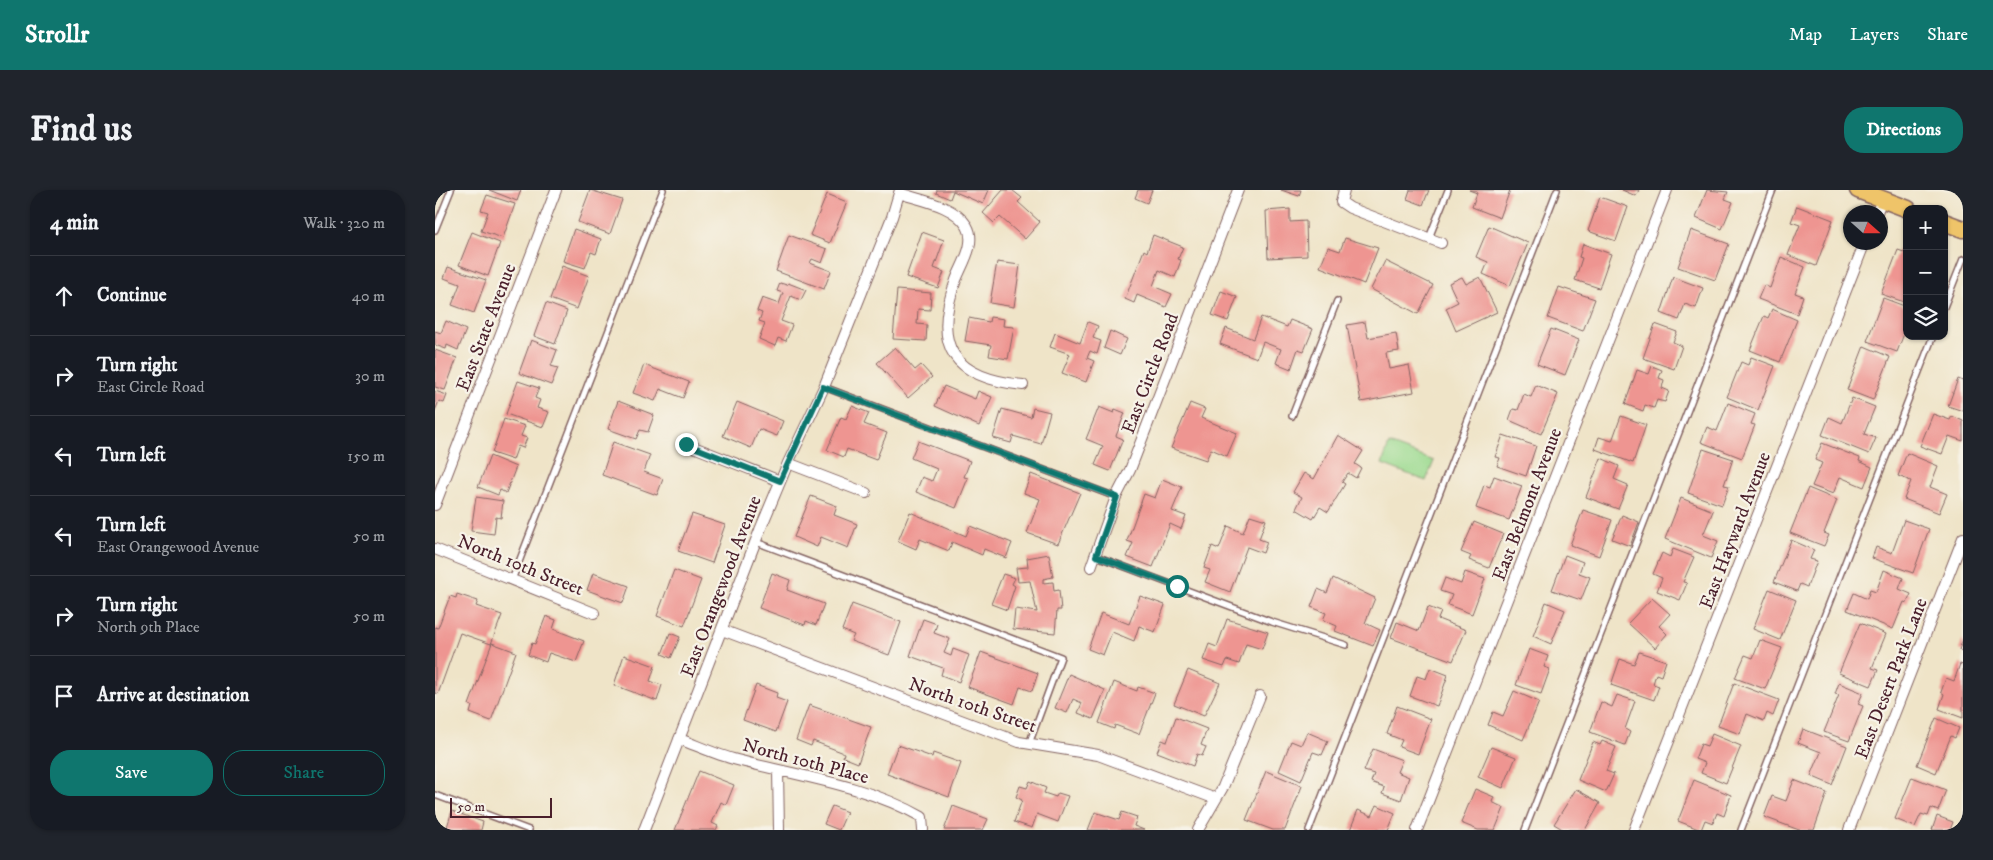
<!DOCTYPE html>
<meta charset="utf-8">
<style>
body{margin:0;font-family:"IM FELL DW Pica",serif;background:#20242c;color:#f1f3f6}
.controls{position:absolute;right:15px;top:15px;display:grid;overflow:hidden;border-radius:10px;box-shadow:0 1px 4px #0004}
.controls button{width:45px;height:45px;display:grid;place-items:center;padding:0;border:0;border-bottom:1px solid #363941;background:#171b24;color:#f1f3f6;font:25px sans-serif}
.compass{position:absolute;left:1408px;top:15px;width:45px;height:45px;border-radius:50%;background:#171b24;box-shadow:0 1px 4px #0004;rotate:111deg}
.scale{position:absolute;left:15px;bottom:12px;width:102px;box-sizing:border-box;padding-left:5px;border:2px solid #4a1f2b;border-top:0;font-size:14px;line-height:18px;white-space:nowrap;color:#4a1f2b;-webkit-text-stroke:4px #f7f3e8;paint-order:stroke}
.stop{position:absolute;width:15px;height:15px;margin:-11px;border:4px solid #0f766e;border-radius:50%;background:#fff}
.stop.end{background:#0f766e;border-color:#fff;box-shadow:0 1px 5px #0008}
.list{margin:0;padding:0;list-style:none}
h2{display:flex;justify-content:space-between;align-items:center;height:65px;margin:0;padding:0 20px;font-size:21px}
h2 small{font-size:16px;font-weight:400;color:#9ea1a6}
.list li{display:grid;grid-template-columns:32px 1fr auto;gap:15px;align-items:center;box-sizing:border-box;height:80px;padding:0 20px;border-top:1px solid #363941}
.list b{display:block;font-size:19px;white-space:nowrap}
.list p{margin:0;font-size:16px;white-space:nowrap;color:#9ea1a6}
.list em{font-size:16px;font-style:normal;color:#9ea1a6}
.actions{display:flex;gap:10px;padding:15px 20px}
.actions a{flex:1;padding:11px 0;border:1px solid #0f766e;border-radius:20px;text-align:center;font-size:18px;color:#0f766e}
.actions .main{background:#0f766e;color:#fff}
.icon{flex:none;width:28px;height:28px;fill:none;stroke:currentColor;stroke-width:2;stroke-linecap:round;stroke-linejoin:round}
.map{position:relative;flex:none;width:1528px;height:640px;overflow:hidden;border-radius:20px}
header{display:flex;align-items:center;gap:30px;box-sizing:border-box;height:70px;padding:0 25px;background:#0f766e;color:#fff}
header strong{font-size:24px}
nav{display:flex;gap:28px;margin-inline-start:auto;font-size:18px}
.intro{display:flex;align-items:center;justify-content:space-between;box-sizing:border-box;height:120px;padding:0 30px}
h1{margin:0;font-size:35px}
.button{padding:12px 22px;border-radius:20px;background:#0f766e;color:#fff;font-size:18px;font-weight:700}
main{display:flex;gap:30px;padding:0 30px}
aside{flex:1;background:#171b24;border-radius:20px;box-shadow:0 1px 4px #0004}
.map>svg:first-child{display:block}
</style>
<header>
<strong>Strollr</strong>
<nav><a>Map</a><a>Layers</a><a>Share</a></nav>
</header>
<div class="intro"><h1>Find us</h1><a class="button">Directions</a></div>
<main>
<aside>
<h2>4 min<small>Walk · 320 m</small></h2>
<ul class="list">
<li><svg class="icon" aria-label="ahead" viewBox="0 0 24 24"><path d="M12 20V5M6 11l6-6 6 6"/></svg><div><b>Continue</b></div><em>40 m</em></li>
<li><svg class="icon" aria-label="right" viewBox="0 0 24 24"><path d="M7 20v-9h11M14 6l5 5-5 5"/></svg><div><b>Turn right</b><p>East Circle Road</p></div><em>30 m</em></li>
<li><svg class="icon" aria-label="left" viewBox="0 0 24 24"><path d="M17 20v-9H6M10 6l-5 5 5 5"/></svg><div><b>Turn left</b></div><em>150 m</em></li>
<li><svg class="icon" aria-label="left" viewBox="0 0 24 24"><path d="M17 20v-9H6M10 6l-5 5 5 5"/></svg><div><b>Turn left</b><p>East Orangewood Avenue</p></div><em>50 m</em></li>
<li><svg class="icon" aria-label="right" viewBox="0 0 24 24"><path d="M7 20v-9h11M14 6l5 5-5 5"/></svg><div><b>Turn right</b><p>North 9th Place</p></div><em>50 m</em></li>
<li><svg class="icon" aria-label="arrive" viewBox="0 0 24 24"><path d="M6 21V4h12l-3 4 3 4H6"/></svg><div><b>Arrive at destination</b></div></li>
</ul>
<div class="actions"><a class="main">Save</a><a>Share</a></div>
</aside>
<div class="map">
<svg width="1528" height="640" viewBox="0 0 1528 640">
<rect width="100%" height="100%" fill="#f7f3e8"/>
<filter id="ink" filterUnits="userSpaceOnUse"><feTurbulence type="fractalNoise" baseFrequency=".02" numOctaves="2"/><feDisplacementMap in="SourceGraphic" scale="10" xChannelSelector="R" yChannelSelector="G"/><feConvolveMatrix kernelMatrix="1 2 1 2 8 2 1 2 1" color-interpolation-filters="sRGB"/></filter>
<filter id="wash" filterUnits="userSpaceOnUse"><feTurbulence type="fractalNoise" baseFrequency=".0096" numOctaves="4" result="noise"/><feDisplacementMap in="SourceGraphic" scale="20" xChannelSelector="R" yChannelSelector="G"/><feGaussianBlur stdDeviation="1.12" result="paint"/><feColorMatrix in="noise" values="0 0 0 0 0 0 0 0 0 0 0 0 0 0 0 0 0 1.4 0 .05"/><feComposite in="paint" operator="in"/></filter>
<g filter="url(#wash)">
<rect width="100%" height="100%" fill="#efe4c8"/>
<path fill="#9bda8f" stroke="#727c5d" d="M954,254l45,17 -8,20 -44,-17z"/>
<g id="blocks">
<path fill="#ee9591" d="M54,0h32l-4,11z
M155,0l32,10 -12,34 -32,-12z
M502,0h52l-6,14 -30,-13 -3,8 -14,-6z
M568,0h9l10,8 -4,4 22,20 -15,17 -25,-22 -6,6 -11,-10z
M703,0h14l-5,13 -12,-5z
M846,0h20l-2,6z
M975,0h19l-6,15 -16,-6z
M1034,0h41l-10,28 -28,-11 5,-14z
M1187,0h17l-3,6z
M1272,0l21,2 -3,7 8,3 -11,27 -26,-11z
M392,4l20,8 -17,41 -20,-8z
M52,5l28,9 -12,34 -22,-7 7,-19 -7,-2z
M1165,7l28,10 -12,34 -28,-10z
M1362,16l36,14 -17,46 -28,-11 12,-30 -9,-3z
M855,19v13l16,-1 1,35 -39,2 -2,-47z
M1054,36l39,17 -18,43 -27,-12 5,-12 -12,-5z
M139,39l27,10 -5,15 -5,-2 -6,16 -22,-7z
M1256,40l38,14 -14,36 -37,-13z
M37,42l28,11 -12,33 -29,-11z
M487,42l22,8 -10,28 10,4 -6,16 -32,-11z
M354,45l38,14 -5,14 -10,-4 -2,4 21,8 -7,18 -48,-18z
M718,45l30,12 -5,12 3,1 -6,17 -16,-7 -6,16 19,8 -6,13 -29,-12 -3,8 -9,-4 19,-49 3,2z
M910,48l33,10 -14,36 -44,-17 8,-20 12,4z
M1148,54l28,10 -12,34 -24,-8 7,-22 -3,-1z
M1463,60l9,3v50l-26,-9z
M1346,67l24,10 -10,26 8,3 -6,18 -39,-15 6,-14 6,3z
M950,71l48,24 -15,29 -47,-25z
M562,72l23,3 -6,42 -24,-4z
M127,76l27,10 -12,33 -27,-10z
M13,77l38,13 -12,33 -22,-8 8,-21 -16,-6z
M1027,87l4,7 14,-7 17,35 -41,19 -10,-23 12,-6 -9,-19z
M1238,87l30,11 -7,20 -11,-4 -6,16 -18,-7z
M345,93l7,2 1,-2 18,7 -5,10 -10,-4 -10,25 11,4 -6,16 -8,-3 -3,8 -16,-7 6,-16 -6,-2 3,-8 -5,-2 5,-13 17,6 4,-11 -6,-2z
M1124,97l36,12 -12,32 -35,-13z
M462,100l34,3 -1,17 -12,-1 -1,15 10,1 -1,16 -33,-2z
M786,101l16,6 -9,24 -16,-6z
M1448,108l24,9v19l-10,26 -30,-11z
M111,113l21,8 -12,33 -21,-8z
M1337,119l25,11 -17,42 -30,-12 14,-34 4,2z
M555,127l14,2 -1,7 11,1 -6,32 -19,-3 2,-11 -26,-4 4,-23 20,4z
M826,127l26,10 3,-7 23,9 -9,22 -6,-2 -7,20 -15,-6 5,-14 -18,-7 -6,16 -37,-14 6,-16 27,11z
M11,131l20,9 -8,20 -11,-5 -1,4 -11,-4v-14l6,2z
M653,132l10,4 -5,12 8,3 -4,13 -7,-3 -3,7 7,3 -8,21 -24,-9 8,-19 -20,-7 5,-14 25,10z
M930,132l3,16 28,-5 3,18 -13,2 3,16 20,-4 5,27 -53,10 -14,-77z
M1220,134l22,8 -4,10 9,4 -8,23 -31,-11z
M1116,139l28,11 -14,35 -28,-11z
M675,141l17,8 -7,16 -16,-7z
M96,150l26,10 -6,16 7,2 -7,17 -32,-12z
M1429,156l26,11 -17,43 -26,-10z
M460,157l20,23 6,-5 11,12 -24,21 -31,-35z
M0,160l22,8 -12,32 -10,-3z
M1316,167l24,9 -17,44 -31,-13 14,-35 7,3z
M209,175l45,17 -6,16 -23,-9 -5,12 -22,-8z
M1217,176l10,4 -3,8 5,2 -2,8 7,3 -4,11 -8,-2 -3,8 -9,-3 -2,6 -18,-7 12,-34 12,4z
M1523,189l5,2v30l-15,-5z
M83,191l21,7 -4,10 5,2 -3,8 12,4 -6,15 -37,-13z
M1101,195l22,9 -17,40 -32,-14 4,-11 5,1 6,-16 7,3z
M509,196l31,13 3,-8 14,6 -13,29 -44,-20z
M0,201l12,4 -3,8 -5,-2 -4,10z
M1417,208l23,9 -11,27 12,4 -7,16 -47,-19 7,-18 13,6z
M183,211l36,14 -6,17 -8,-2 -4,9 -28,-10z
M302,212l46,19 -6,15 -18,-7 -8,19 -28,-12z
M755,213l15,6 -4,9 36,15 -10,23 -16,-7 -5,11 -35,-12z
M1293,213l27,11 -4,10 4,1 -13,33 -41,-16 6,-15 10,4z
M417,216l17,7 -5,11 23,9 -11,27 -29,-11 -3,8 -17,-7 14,-33 5,2z
M664,217l15,6 1,-4 10,4 -9,23 7,3 -13,32 -15,-6 8,-19 -17,-7z
M598,218l17,4 -9,32 -28,-8 -2,7 -18,-5 9,-29 29,8z
M1498,224l17,6 2,-4 11,5v20l-14,-5 -7,18 -22,-8z
M1186,226l25,9 -13,38 -38,-14 4,-12 13,4z
M69,229l21,7 -4,10 6,2 -4,10 -5,-2 -5,14 -21,-7z
M903,245l25,16 -8,13 6,4 -5,10 -8,-5 -6,9 3,2 -17,28 -8,-5 -7,12 -17,-10 6,-12 -9,-5 11,-19 10,6z
M1068,245l33,11 -10,30 -29,-10 3,-8 -5,-1z
M483,251l52,20 -6,16 4,1 -12,30 -40,-16 6,-15 10,4 5,-12 -26,-11z
M178,252l37,13 -6,17 19,7 -6,16 -55,-20z
M1387,253l38,15 -1,3 13,6 -8,20 -24,-10 -7,17 -21,-8 10,-23 -7,-3z
M1268,259l30,10 -9,26 5,1 -7,19 -34,-12z
M1472,263l31,13 -8,21 17,7 -8,19 -35,-14 7,-18 -13,-5z
M55,266l26,11 -10,26 -6,-3 -2,5 -20,-8z
M1166,268l18,8 -5,13 14,6 -10,24 -32,-12z
M596,284l49,19 -22,51 -31,-11 13,-34 -16,-6z
M1059,286l28,10 -13,34 -33,-12 8,-23 6,2z
M727,289l20,8 -10,24 14,5 -5,13 -11,-5 -17,43 -26,-10 6,-14 -6,-2 17,-47 11,4z
M1373,298l29,12 -13,33 5,2 -5,11 -34,-13z
M376,306l26,10 -3,9 23,9 -9,24 -27,-11 -4,10 -23,-10z
M41,307l27,4 -2,17 -5,-1 -2,17 -23,-3z
M1246,308l32,13 -10,24 15,6 -7,17 -46,-19z
M1148,320l29,10 -13,36 -29,-11z
M475,322l56,24 4,-10 42,17 -6,15 -22,-9 -2,6 -30,-13 -3,9 -29,-12 -4,10 -18,-8z
M257,324l33,11 -13,38 -34,-12z
M815,325l16,5 -7,19 8,3 -4,11 -16,-6 -17,45 -25,-10 5,-12 -6,-2 8,-22 7,3 9,-23 15,7z
M1187,325l17,7 -9,24 -18,-7z
M1469,330l25,9 -16,44 -41,-15 4,-11 16,6z
M1039,332l29,12 -14,34 -20,-8 2,-4 -10,-4z
M1356,350l23,10 -4,9 7,2 -10,26 -7,-3 -3,7 -23,-9z
M1238,359l21,8 -11,25 4,1 -7,17 -23,-9 5,-13 -9,-4 9,-21 8,4z
M614,364l4,23 -10,2v4l10,-1 1,9 5,-1 2,20h-4l-2,23 -42,-4 2,-20 22,3 -7,-31 -12,1 -2,-14 12,-1 -1,-9z
M1130,365l18,7 -4,11 11,4 -9,23 -29,-10z
M239,380l27,10 -17,46 -27,-10z
M1449,380l19,8 -4,11 12,5 -4,9 -3,-1 -11,27 -46,-19 7,-17 13,6 3,-9 6,2z
M1030,382l20,7 -13,35 -24,-9 4,-10 -12,-4 5,-13 16,6z
M158,383l36,13 -6,17 -36,-13z
M337,383l18,7 -3,10 37,14 -8,21 -10,-4 -1,4 -46,-17z
M568,384l12,4 -3,6 3,2 -8,24 -16,-6z
M898,388l42,20 -10,25 15,7 -7,16 -38,-15 2,-5 -14,-6 3,-7 -15,-6 7,-18 9,4z
M1334,399l27,11 -16,40 -27,-11z
M22,404l21,7 -2,5 26,9 -11,29 -31,-11 -22,61 -3,-1v-66l3,1 12,-32 6,2z
M705,406l25,9 -10,27 -16,-6 -5,15 -22,-9 -9,23 -15,-6 13,-36 28,11z
M1217,408l18,16 -11,12 8,8 -12,14 -27,-25z
M1111,412l19,8 -14,34 -18,-8z
M417,414l49,18 -12,33 -38,-14 3,-6 -12,-5z
M993,417l13,5 -3,7 28,11 -13,31 -62,-23 6,-16 22,9z
M111,426l10,4 -3,9 31,12 -8,21 -27,-9 -3,9 -18,-7 4,-12 3,1z
M488,429l14,5 -3,9 16,6 -6,14 7,3 2,-7 16,6 -10,27 -18,-7 2,-7 -33,-12z
M792,429l41,13 -6,17 -16,-5 -7,20 -12,-4 -3,7 -21,-7 6,-16 8,3z
M1425,433l26,11 -14,34 6,2 -7,16 -32,-13z
M235,443l10,4 -9,21 -9,-4z
M1528,449v12l-4,-1z
M1325,450l22,8 -17,41 -30,-11 10,-23 8,3z
M57,453l24,9 -25,69 -21,-8 2,-7 -3,-1z
M1094,459l19,7 -4,11 6,2 -9,25 -25,-9z
M546,462l57,21 -6,18 -12,-4 -6,17 -46,-17z
M1204,462l27,9 -5,15 -5,-2 -3,10 6,2 -5,14 -43,-15 9,-26 14,5z
M189,465l31,11 -5,15 12,4 -5,16 -43,-16z
M1525,474l3,1v53l-24,-9 5,-15 -3,-2 5,-14 8,3z
M995,478l18,7 -11,31 -27,-10 7,-20 9,3z
M753,480l32,13 -16,33 -30,-12z
M634,484l36,16 -12,29 -15,-6 4,-10 -9,-4 -6,14 -12,-5z
M679,492l23,9 1,-4 17,6 -16,41 -24,-9 -1,4 -15,-6z
M1299,493l45,17 -6,16 -6,-3 -3,8 -17,-7 -7,20 -22,-8z
M1404,493l24,10 -5,11 5,2 -14,35 -25,-9 15,-37 -4,-1z
M321,495l21,8 -1,5 11,4 -11,30 -33,-12z
M1079,501l25,11 -16,38 -35,-15 5,-13 10,4z
M1182,505l18,6 -10,28 5,3 -5,13 -35,-13 11,-30 11,5z
M374,515l62,22 -13,36 -15,-6 1,-4 -31,-12 -2,5 -15,-6z
M962,516l34,13 -13,35 -19,-7 3,-7 -15,-6z
M741,527l31,12 -6,16 5,2 -4,9 -5,-2 -4,12 -36,-14 5,-12 5,2z
M1501,528l23,10 -4,10 -4,-2 -15,37 -19,-8z
M1368,539l44,17 -15,39 -21,-9 10,-24 -23,-9z
M872,542l21,9 -6,14 -9,-3 -12,29 -22,-10 12,-30 10,4z
M1277,544l29,12 -15,37 -25,-10 4,-10 -10,-4 6,-15 6,2z
M1167,551l14,6 -10,24 8,3 -8,18 -28,-12 15,-38 7,3z
M463,555l34,12 1,-4 28,10 -12,34 -62,-23z
M1056,557l25,10 -13,31 -25,-11z
M938,559l29,11 -5,12 12,5 -8,23 -19,-7 2,-6 -13,-5 3,-8 -10,-3z
M264,581l35,14 -8,20 -5,-3 -9,21 6,3 -2,4h-41z
M831,581l36,15 -17,44h-12l-27,-10z
M1477,587l34,13 -8,21 -7,-3 -3,8 -7,-2 -6,13 -20,-8z
M1259,590l37,15 -7,21 -7,-3 -4,10 -8,-3 -4,10 -23,-9z
M1359,590l33,13 -13,37h-15l-35,-13 8,-21 14,5z
M595,591l16,7 -2,5 12,4 2,-4 10,3 -10,26 -21,-8 -5,14 -18,-6 8,-22 -6,-3 4,-11 7,2z
M1040,599l19,8 -2,5 12,6 -9,22h-17l-17,-7z
M1141,599l24,14 -15,27h-21l-10,-6z
M942,615l18,8 -7,17h-38l8,-20 14,6z
M397,616l15,6 -8,18 -15,-6z
M518,616l35,13 -5,11h-39z
M17,621l31,11 -2,8h-35z
M660,622l24,8 3,-8 15,5 -3,9 10,4h-56z
M1502,626l16,6 -3,8h-18z"/>
</g>
</g>
<g filter="url(#ink)">
<use href="#blocks" fill-opacity="0" stroke="#846462" stroke-width="1"/>
<g fill="none" stroke-linecap="round" stroke-linejoin="round">
<defs>
<path id="lane" d="M0,40l16,-40
M994,48l19,-48
M1509,117l19,-48
M389,197l292,110
M857,226l45,-115
M321,352l305,115 -32,87
M661,366l176,66 74,23
M77,390l151,-390
M0,605l94,35
M874,640l248,-640
M1090,640l248,-640
M1306,640l192,-494
M1525,640l3,-7"/>
<path id="street" d="M909,0l-3,12 9,6 91,35
M464,3c21,7 55,12 68,33 10,17 -5,38 -11,54 -25,67 -2,98 67,105
M1442,22l5,-13
M251,254l94,37
M353,273l78,30
M0,315l121,-315
M0,359l159,64
M656,377l25,-70 14,-27 108,-280
M287,440l297,112 79,13 118,44
M244,549c19,7 38,16 58,21 62,16 129,25 185,57l1,13
M343,580l1,60
M209,640l116,-300 28,-67 36,-76 68,-170 8,-27
M763,640l25,-43 37,-91
M982,640l250,-640
M1199,640l231,-588
M1414,640l114,-292"/>
<path id="primary" d="M1423,0l50,19
M1509,32l19,7"/>
</defs>
<use href="#lane" stroke="#846462" stroke-width="8"/>
<use href="#street" stroke="#846462" stroke-width="12"/>
<use href="#primary" stroke="#846462" stroke-width="19"/>
<use href="#lane" stroke="#fff" stroke-width="5"/>
<use href="#street" stroke="#fff" stroke-width="10"/>
<use href="#primary" stroke="#efc469" stroke-width="16"/>
</g>
</g>
<g fill="none" stroke-linecap="round" stroke-linejoin="round" filter="url(#ink)">
<path stroke="#0f766e" stroke-width="6" d="M251,254l94,37 43,-94 294,110 -21,59 81,30"/>
</g>
<g text-anchor="middle" stroke-width="4.5" stroke-linejoin="round" paint-order="stroke">
<g font-size="19" fill="#4a1f2b" stroke="#f7f3e8">
<text transform="translate(50 137) rotate(-69)" y="7">East State Avenue</text>
<text transform="translate(714 183) rotate(-69)" y="7">East Circle Road</text>
<text transform="translate(1091 314) rotate(-69)" y="7">East Belmont Avenue</text>
<text transform="translate(1299 340) rotate(-69)" y="7">East Hayward Avenue</text>
<text transform="translate(86 374) rotate(22)" y="7">North 10th Street</text>
<text transform="translate(285 396) rotate(-69)" y="7">East Orangewood Avenue</text>
<text transform="translate(1455 488) rotate(-69)" y="7">East Desert Park Lane</text>
<text transform="translate(538 514) rotate(19)" y="7">North 10th Street</text>
<text transform="translate(371 570) rotate(15)" y="7">North 10th Place</text>
</g>
</g>
</svg>
<div class="controls">
<button>+</button>
<button>−</button>
<button><svg class="icon" aria-label="layers" viewBox="0 0 24 24"><path d="M12 4l9 5-9 5-9-5zM3 14l9 5 9-5"/></svg></button>
</div>
<svg class="compass" viewBox="-18 -18 36 36"><path d="M0-13l5 13h-10z" fill="#e53935"/><path d="M0 13l5-13h-10z" fill="#9ea1a6"/></svg>
<div class="scale">50 m</div>
<div class="stop" style="left:742px;top:396px"></div>
<div class="stop end" style="left:251px;top:254px"></div>
</div>
</main>
